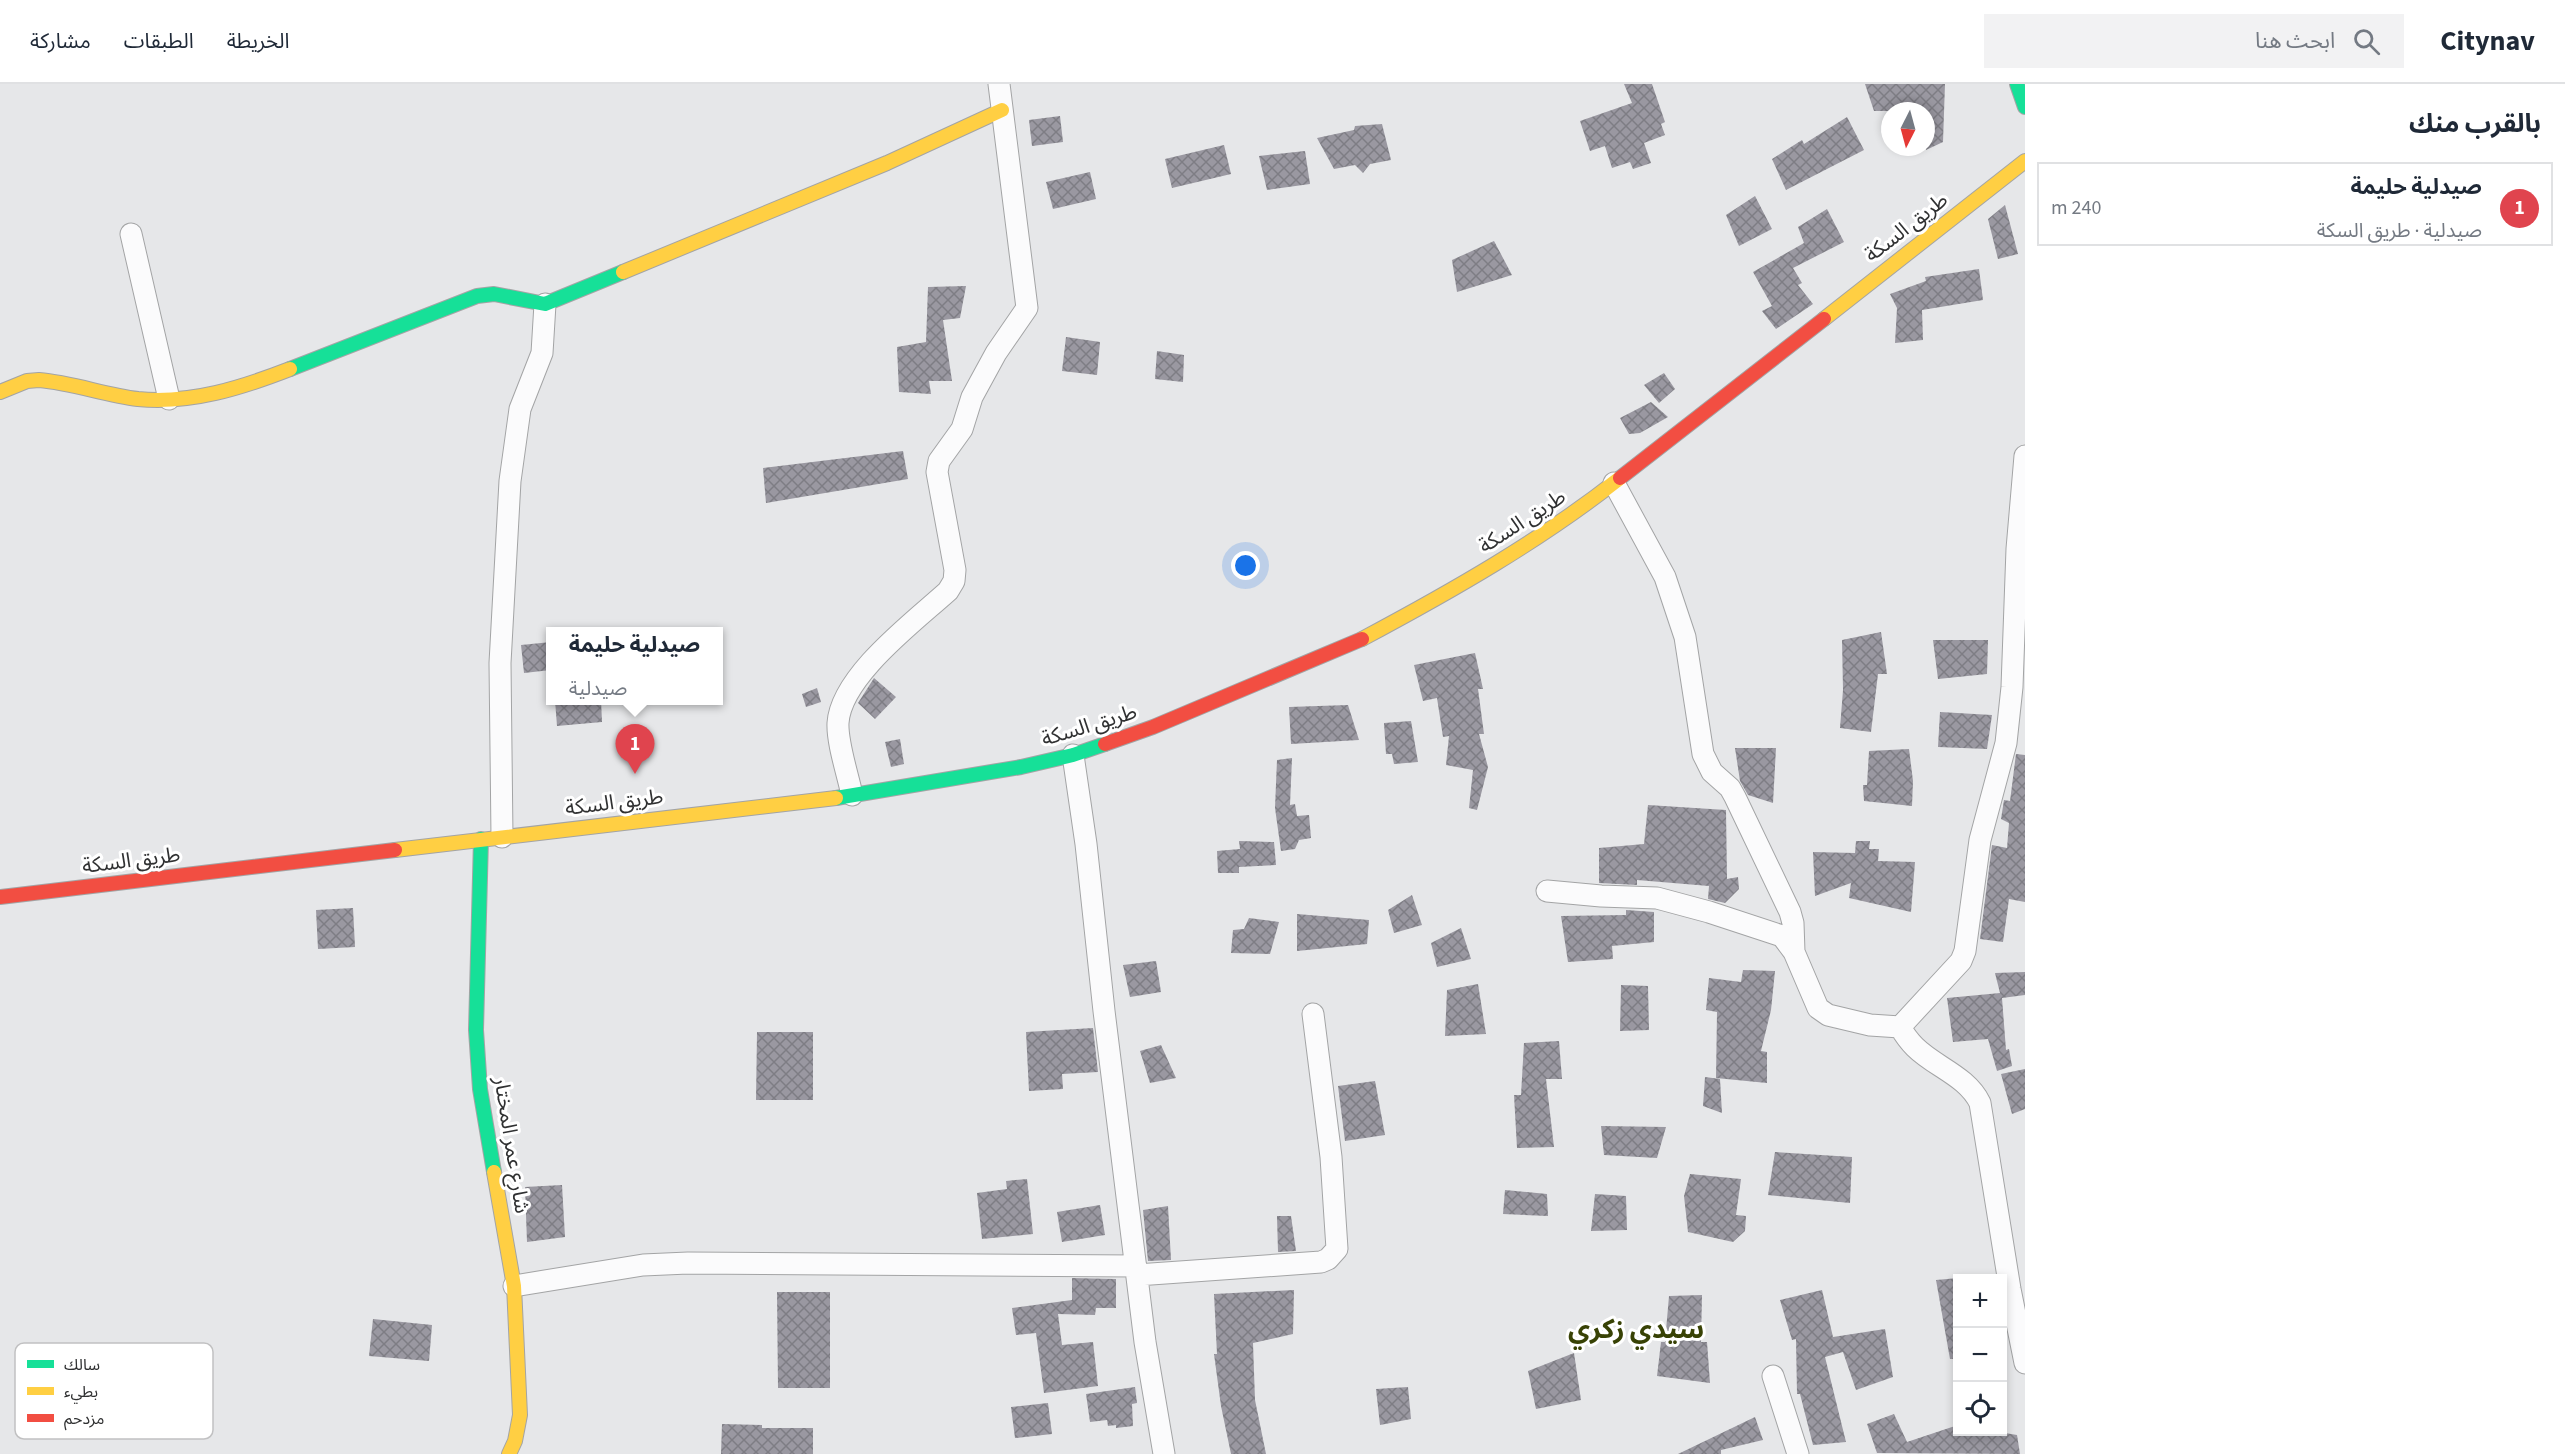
<!DOCTYPE html>
<html lang="ar">
<meta charset="utf-8">
<style>
body{margin:0;font-family:"Source Sans 3","Noto Sans Arabic",sans-serif;background:#f2f2f3;color:#1f2937;direction:rtl}
.controls{position:absolute;right:18px;bottom:18px;display:grid;overflow:hidden;border-radius:0px;box-shadow:0 3px 9px #0003}
.controls button{width:54px;height:54px;display:grid;place-items:center;padding:0;border:0;border-bottom:2px solid #e0e1e3;background:#fff;color:#1f2937;font:30px sans-serif}
.compass{position:absolute;left:1881px;top:18px;width:54px;height:54px;border-radius:50%;background:#fff;box-shadow:0 3px 9px #0003;rotate:186deg}
.you{position:absolute;left:1246px;top:482px;width:21px;height:21px;margin:-15px;border:4px solid #fff;border-radius:50%;background:#1a73e8;box-shadow:0 0 0 9px #1a73e833}
.badge{display:grid;place-items:center;width:39px;height:39px;border-radius:50%;background:#2563eb;color:#fff;font-size:20px;font-weight:700}
.pin{position:absolute;translate:-50% -50px;filter:drop-shadow(0 2px 3px #0008)}
.pin::after{content:'';position:absolute;top:32px;width:21px;height:18px;background:inherit;clip-path:polygon(0 0,100% 0,50% 100%)}
.popup{position:absolute;left:546px;top:543px;width:177px;height:78px;box-sizing:border-box;display:grid;place-content:center;border-radius:0px;background:#fff;filter:drop-shadow(0 2px 4px #0005);font-size:20px;white-space:nowrap;color:#747a83}
.popup b{font-size:22px;color:#1f2937}
.popup::after{content:'';position:absolute;left:50%;top:100%;margin-left:-12px;border:12px solid transparent;border-top-color:#fff}
.list{margin:0;padding:0;list-style:none}
h2{display:flex;justify-content:space-between;align-items:center;height:78px;margin:0;padding:0 24px;font-size:26px}
h2 small{font-size:20px;font-weight:400;color:#747a83}
.list li{display:grid;grid-template-columns:39px 1fr auto;gap:18px;align-items:center;box-sizing:border-box;height:84px;margin:0 12px 12px;padding:0 12px;border:2px solid #e0e1e3;border-radius:0px}
.list b{display:block;font-size:22px;white-space:nowrap}
.list p{margin:0;font-size:20px;white-space:nowrap;color:#747a83}
.list em{font-size:20px;font-style:normal;color:#747a83}
.icon{flex:none;width:33px;height:33px;fill:none;stroke:currentColor;stroke-width:2;stroke-linecap:round;stroke-linejoin:round}
.map{position:relative;flex:none;width:2025px;height:1370px;overflow:hidden;direction:ltr}
header{display:flex;align-items:center;gap:36px;box-sizing:border-box;height:84px;padding:0 30px;background:#fff;border-bottom:2px solid #e0e1e3}
header strong{font-size:28px}
nav{display:flex;gap:33px;margin-inline-start:auto;font-size:21px}
.search{width:420px;height:54px;background:#f2f2f3;display:flex;align-items:center;gap:15px;box-sizing:border-box;padding:0 21px;border-radius:0px;color:#747a83;font-size:22px}
main{display:flex}
aside{flex:1;background:#fff}
.map>svg:first-child{display:block}
</style>
<header>
<strong>Citynav</strong>
<div class="search"><svg class="icon" aria-label="search" viewBox="0 0 24 24"><circle cx="10" cy="10" r="6"/><path d="M15 15l6 6"/></svg>ابحث هنا</div>
<nav><a>الخريطة</a><a>الطبقات</a><a>مشاركة</a></nav>
</header>
<main>
<aside>
<h2>بالقرب منك<small></small></h2>
<ul class="list">
<li><span class="badge" style="background:#e0444e">1</span><div><b>صيدلية حليمة</b><p>صيدلية · طريق السكة</p></div><em>240 m</em></li>
</ul>
</aside>
<div class="map">
<svg width="2025" height="1370" viewBox="0 0 2025 1370">
<defs>
<pattern id="building-cross-hatch" width="8" height="8" patternUnits="userSpaceOnUse" patternTransform="scale(1.5)"><rect width="8" height="8" fill="#9a98a1"/><path d="M0 0l8 8M0 8l8-8" fill="none" stroke="#7e7d84"/></pattern>
</defs>
<rect width="100%" height="100%" fill="#e6e7e9"/>
<path fill="url(#building-cross-hatch)" d="M1624,0h28l13,38 -4,2 4,11 -21,8 7,20 -18,6 -3,-7 -18,6 -7,-22 -15,5 -10,-30 52,-18z
M1865,0h80l-2,58 -17,8v-39h-52z
M1060,32l3,26 -31,4 -3,-26z
M1847,33l17,33 -78,40 -14,-31 30,-19 2,4z
M1382,40l9,36 -21,4 -7,9 -8,-8 -21,4 -17,-31 37,-8 1,-4z
M1224,61l7,29 -59,14 -7,-29z
M1305,67l5,33 -43,6 -8,-34z
M1090,88l6,27 -43,10 -7,-27z
M1755,112l17,33 -33,17 -13,-31z
M2005,121l13,49 -20,5 -10,-40z
M1827,125l17,33 -51,26 9,15 -4,2 15,19 -37,25 -14,-18 10,-5 -19,-34 51,-29 -6,-16z
M1494,157l18,34 -55,17 -5,-32z
M1979,185l4,31 -61,10 1,30 -28,3 2,-35 -7,-14 36,-13 -1,-4z
M966,202l-6,32 -17,2 9,61h-23l2,13 -32,-2 -2,-45 29,-5 2,-55z
M1066,253l34,5 -3,33 -35,-4z
M1157,267l27,4 -1,27 -28,-3z
M1664,289l11,16 -16,14 -15,-18z
M1651,318l17,15 -28,16 -11,1 -9,-16z
M903,367l5,28 -142,24 -3,-35z
M1881,548l6,42h-9l-7,58 -31,-4 3,-38 -1,-50z
M1933,556h55l-1,34 -49,5z
M551,558v28l-27,3 -3,-28z
M1475,569l8,36h-5l6,45h-5l9,33 -11,43 -8,-2 4,-38 -27,-5 3,-29 -6,1 -6,-39 -14,3 -9,-36z
M874,594l22,19 -21,22 -17,-16z
M817,604l4,14 -15,5 -4,-13z
M555,616h46l1,22 -45,4z
M1348,621l11,35 -68,4 -2,-37z
M1940,628l52,3 -5,34 -49,-2z
M1411,637l7,41 -24,2 -2,-10h-6l-2,-31z
M900,655l4,25 -13,3 -6,-25z
M1735,664h41l-3,55 -25,-8 -8,-14z
M1909,665l4,32 -1,25 -48,-5 -1,-16h4l2,-34z
M2016,670l9,1v147l-16,-3 -6,43 -23,-3 12,-94 15,3 2,-25 -8,-4 3,-19 6,1z
M1292,674l-2,47 5,-1 2,12 12,-1 2,23 -12,2 -4,9 -14,2 -6,-43 2,-48z
M1648,721l78,5 1,69 11,-2 1,12 -14,14 -17,-4 1,-13 -72,-6v5l-38,-2v-35l45,-4z
M1239,757l35,1 2,23 -37,2v6h-21l-1,-22 23,-2z
M1856,757h14l-1,8h10l-1,12 37,1 -4,50 -62,-14 2,-15 -36,13 -2,-44 42,1z
M1412,811l10,30 -28,8 -6,-23z
M353,824l2,39 -37,2 -2,-39z
M1626,826l28,2v30l-42,4 1,13 -45,3 -7,-46 65,-1z
M1297,830l72,6 -2,24 -70,7z
M1249,834l30,4 -9,32 -39,-1 2,-23 11,-1z
M1461,844l10,31 -34,8 -6,-24z
M1156,877l5,31 -31,5 -7,-32z
M1743,886l32,1 -4,39 -10,41 6,1v31l-51,-5 1,-66 -11,-2 3,-32 32,4z
M2025,888v23l-23,3 4,52 3,-1 3,17 -15,5 -9,-32 -35,3 -6,-44 53,-5 -5,-20z
M1478,900l8,50 -41,2 2,-46z
M1621,901l27,1 1,44 -29,1z
M1093,944l5,44 -36,2 1,15 -34,2 -3,-59z
M757,948h56v68h-57z
M1559,957l3,38h-16l8,68 -37,1 -3,-53h7l3,-52z
M1161,961l15,33 -26,5 -10,-32z
M2025,985v40l-13,5 -11,-40z
M1705,993l15,2 2,34 -19,-7z
M1375,997l10,54 -40,6 -7,-55z
M1601,1042l65,1 -9,31 -53,-3z
M1775,1068l77,5 -2,46 -82,-8z
M1690,1090l51,5 -5,36 10,1 -1,15 -12,11 -45,-10 -4,-36z
M1027,1095l6,55 -51,5 -5,-46 30,-4 -1,-8z
M562,1101l3,52 -38,5 -2,-55z
M1505,1106l42,4 1,22 -45,-2z
M1595,1110l31,2 1,34 -36,1z
M1100,1121l5,30 -43,7 -5,-30z
M1168,1122l3,54 -23,1 -5,-51z
M1277,1132h14l5,35 -18,1z
M1072,1194l44,1v29h-20l-1,7 -37,-1 4,31 31,-3 5,44 -54,7 -8,-60 -20,2 -4,-27 60,-8z
M1958,1194v81h-8l-14,-79z
M1294,1206l-1,44 -40,9 2,57 11,54h-35l-10,-48 -7,-52h3l-3,-60z
M1822,1206l11,47 52,-8 8,48 -37,13 -13,-38 -18,5 21,85 -33,3 -13,-51h-3l-1,-55 -4,1 -12,-40z
M777,1208h53v96h-52z
M1702,1211l-1,47h6l3,41 -53,-7 4,-34h4l4,-46z
M373,1235l59,6 -3,36 -60,-5z
M1574,1269l7,47 -45,9 -8,-38z
M1135,1303l2,16 -5,1 1,22 -17,2v-3l-8,1 -1,-6 -17,2 -4,-28z
M1408,1303l3,32 -31,6 -4,-36z
M1048,1319l4,31 -37,4 -4,-31z
M1894,1330l13,28 51,-17v6h35l24,4 3,19 -143,-1 -10,-29z
M1755,1333l8,23 -42,10v4h-43z
M722,1340l40,1v3h51v26h-92z"/>
<g fill="none" stroke-linecap="round" stroke-linejoin="round">
<defs>
<path id="street" d="M131,150l38,165
M1614,399l51,94 20,60 18,117 9,18 18,16 5,9 55,115 3,11 1,29
M1073,671l13,89 18,167 41,331 19,112
M852,711c-4,-20 -15,-52 -14,-72 3,-47 77,-102 110,-132l6,-10 1,-11 -18,-98 2,-11 23,-32 10,-32 24,-44 31,-45 -28,-224
M502,753l-2,-174 10,-182 10,-72 22,-56 3,-49
M1547,807l54,5 56,2 52,14 73,24 12,16 24,56 10,7 42,10 30,2c4,7 9,14 15,20 20,20 52,29 65,56l30,186 15,74
M1900,943l61,-66 4,-10 15,-111 26,-97 6,-56 5,-138 8,-93
M1137,1191l184,-13 7,-3 9,-10 -6,-92 -18,-143
M514,1202l129,-21 45,-2 448,3
M1773,1292l25,78"/>
<path id="fast" d="M2017,0l8,23
M290,285l187,-73 17,-2 51,10 78,-32
M836,714l185,-31 52,-12 32,-11
M481,755l-5,191 4,59 14,83"/>
<path id="slow" d="M623,188l264,-109 115,-53
M1824,235l201,-158
M0,308l27,-11 12,-1c34,3 66,15 99,19 53,5 103,-11 152,-30
M1362,555c90,-48 178,-98 258,-161
M395,766l441,-52
M494,1088l20,114 6,129 -5,26 -6,13"/>
<path id="jam" d="M1620,394l204,-159
M1105,660l48,-17 209,-88
M0,813l395,-47"/>
</defs>
<use href="#street" stroke="#a3a4a5" stroke-width="23"/>
<use href="#fast" stroke="#a3a4a5" stroke-width="16"/>
<use href="#slow" stroke="#a3a4a5" stroke-width="16"/>
<use href="#jam" stroke="#a3a4a5" stroke-width="16"/>
<use href="#street" stroke="#fbfbfc" stroke-width="21"/>
<use href="#fast" stroke="#16e098" stroke-width="14"/>
<use href="#slow" stroke="#ffcf43" stroke-width="14"/>
<use href="#jam" stroke="#f24e42" stroke-width="14"/>
</g>
<g text-anchor="middle" stroke-width="6" stroke-linejoin="round" paint-order="stroke">
<g font-size="21" fill="#303132" stroke="#fff">
<text transform="translate(1906 143) rotate(-38)" y="7">طريق السكة</text>
<text transform="translate(1522 437) rotate(-33)" y="7">طريق السكة</text>
<text transform="translate(1089 641) rotate(-17)" y="7">طريق السكة</text>
<text transform="translate(614 718) rotate(-7)" y="7">طريق السكة</text>
<text transform="translate(131 776) rotate(-7)" y="7">طريق السكة</text>
<text transform="translate(512 1061) rotate(81)" y="7">شارع عمر المختار</text>
</g>
<g font-size="27" font-weight="bold" fill="#384205" stroke="#fff">
<text x="1636" y="1254">سيدي زكري</text>
</g>
</g>
<rect x="15" y="1259" width="198" height="96" rx="9" fill="#fff" stroke="#c1c1c2" stroke-width="1.5"/>
<rect x="27" y="1276" width="27" height="8" fill="#16e098"/>
<rect x="27" y="1303" width="27" height="8" fill="#ffcf43"/>
<rect x="27" y="1330" width="27" height="8" fill="#f24e42"/>
<g font-size="16" fill="#303132">
<text x="64" y="1286">سالك</text>
<text x="64" y="1313">بطيء</text>
<text x="64" y="1340">مزدحم</text>
</g>
</svg>
<div class="controls">
<button>+</button>
<button>−</button>
<button><svg class="icon" aria-label="locate" viewBox="0 0 24 24"><circle cx="12" cy="12" r="6"/><path d="M12 2v4M12 18v4M2 12h4M18 12h4"/></svg></button>
</div>
<svg class="compass" viewBox="-18 -18 36 36"><path d="M0-13l5 13h-10z" fill="#e53935"/><path d="M0 13l5-13h-10z" fill="#747a83"/></svg>
<div class="you"></div>
<div class="pin badge" style="left:635px;top:690px;background:#e0444e">1</div>
<div class="popup"><b>صيدلية حليمة</b>صيدلية</div>
</div>
</main>
